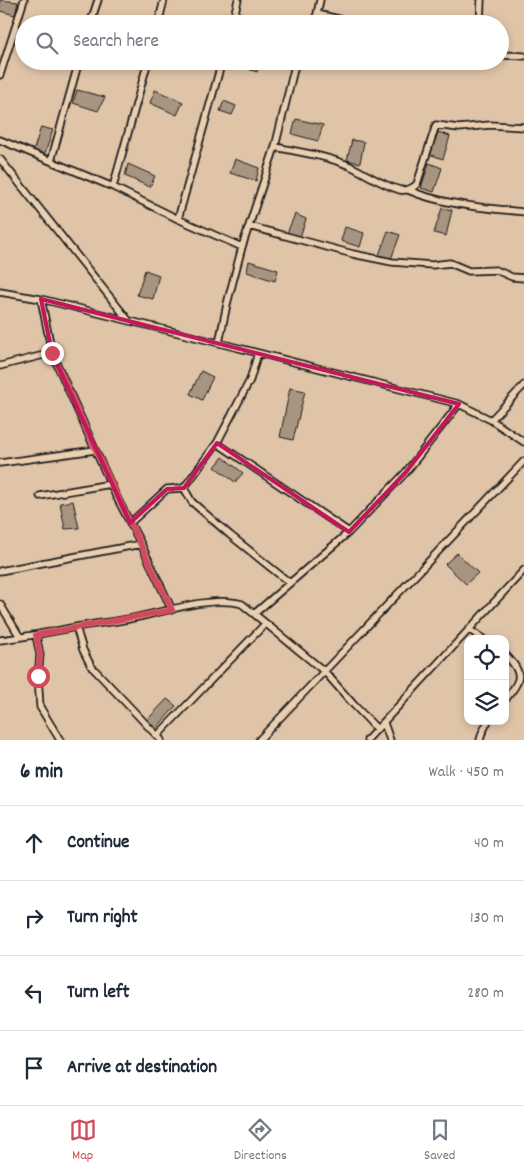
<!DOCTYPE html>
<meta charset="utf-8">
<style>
body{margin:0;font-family:Dekko,sans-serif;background:#f2f2f3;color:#1f2937}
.controls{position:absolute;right:15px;bottom:15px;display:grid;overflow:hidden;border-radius:10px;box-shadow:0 2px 8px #0003}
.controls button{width:45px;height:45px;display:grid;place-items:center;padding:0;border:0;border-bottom:1px solid #e0e1e3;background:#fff;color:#1f2937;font:25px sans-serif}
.stop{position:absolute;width:15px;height:15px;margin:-11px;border:4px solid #d1495b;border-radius:50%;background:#fff}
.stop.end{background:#d1495b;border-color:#fff;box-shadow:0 1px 5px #0008}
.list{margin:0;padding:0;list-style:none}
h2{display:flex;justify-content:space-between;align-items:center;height:65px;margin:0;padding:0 20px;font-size:21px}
h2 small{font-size:16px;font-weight:400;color:#747a83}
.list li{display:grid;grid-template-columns:32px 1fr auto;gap:15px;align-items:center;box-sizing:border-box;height:75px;padding:0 20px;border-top:1px solid #e0e1e3}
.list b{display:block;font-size:19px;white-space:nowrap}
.list em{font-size:16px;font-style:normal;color:#747a83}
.icon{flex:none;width:28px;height:28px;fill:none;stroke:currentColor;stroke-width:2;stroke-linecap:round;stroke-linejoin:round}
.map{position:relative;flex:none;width:524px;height:740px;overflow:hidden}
.search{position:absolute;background:#fff;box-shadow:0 2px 8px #0003;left:15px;right:15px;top:15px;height:55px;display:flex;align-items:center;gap:12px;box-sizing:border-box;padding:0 18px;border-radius:28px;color:#747a83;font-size:19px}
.sheet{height:365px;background:#fff}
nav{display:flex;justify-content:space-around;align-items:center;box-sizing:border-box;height:70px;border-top:1px solid #e0e1e3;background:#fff;font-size:14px;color:#747a83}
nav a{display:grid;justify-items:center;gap:2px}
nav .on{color:#d1495b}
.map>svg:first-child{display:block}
</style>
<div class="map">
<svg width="524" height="740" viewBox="0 0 524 740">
<rect width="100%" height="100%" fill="#dfc4a8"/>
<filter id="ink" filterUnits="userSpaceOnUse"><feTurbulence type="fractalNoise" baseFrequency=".02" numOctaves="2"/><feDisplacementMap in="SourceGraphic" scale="10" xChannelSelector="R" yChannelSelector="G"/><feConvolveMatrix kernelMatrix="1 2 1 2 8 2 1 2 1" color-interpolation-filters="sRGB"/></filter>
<g filter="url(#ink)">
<path fill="#a89581" stroke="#1c1c1c" d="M0,0l18,2 -3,13 -15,-4z
M234,61h27l-4,11 -23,-8z
M327,61h22l-19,6z
M77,90l28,7 -7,14 -25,-8z
M155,90l28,12 -6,13 -27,-12z
M224,101l12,5 -4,9 -12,-4z
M296,119l27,6 -5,16 -26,-7z
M41,127l12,3 -9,26 -11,-4z
M438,132l12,4 -7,23 -14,-5z
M352,140l12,2 -4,21 -13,-3z
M235,159l24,9 -3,13 -26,-8z
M429,163l13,5 -8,24 -13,-4z
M128,164l27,12 -5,11 -25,-11z
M442,208l10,2 -6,26 -12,-3z
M295,214l11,5 -6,18 -13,-4z
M345,227l19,6 -4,14 -19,-6z
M388,231l12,4 -9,24 -12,-4z
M249,261l29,9 -3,11 -28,-9z
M145,270l14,5 -6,24 -16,-4z
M201,371l12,6 -11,23 -12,-6z
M290,388l15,3 -12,49 -13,-3z
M223,457l20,16 -8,9 -20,-15z
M73,501l6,27 -14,1 -5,-26z
M457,553l21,20 -12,11 -21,-20z
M167,699l9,7 -22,25 -8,-10z"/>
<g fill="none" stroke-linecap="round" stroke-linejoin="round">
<defs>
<path id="street" d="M317,14l43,10
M90,24l8,-24
M158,24l6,-24
M232,24l6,-24
M313,24l4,-10 3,-14
M480,24l1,-24
M500,55l24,1
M0,75l24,-75
M0,140l113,47 65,32 64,28
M275,147c25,5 52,9 75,19 17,8 32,19 50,24 7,1 12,-1 17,-6l19,-59 23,3 31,-3 34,2
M0,159l129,162
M51,161l28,-100
M113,187l35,-126
M408,190c35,15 79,18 116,22
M178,219l44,-158
M249,226l104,28 39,8 40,3 18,-2 19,8 27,-1 16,7 12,1
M0,292l41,7 178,44 240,61 32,16 33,22
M41,299l11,54 63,141 26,50 31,66
M219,343l8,-39 15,-57 33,-100 21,-86
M0,366l52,-13
M491,420l33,-35
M217,443l132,89
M0,463l95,-13
M184,488l33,-45 33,-63 8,-27
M184,488l8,14 38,33 60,48
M40,496l71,-12
M130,523l37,-34 17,-1
M0,571l141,-27
M0,604l20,33
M254,614l95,-82 57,-60 53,-68
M76,627l7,23 8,16 70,74
M470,630l13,9
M36,635l4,20 -2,21 2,31 20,33
M0,640c26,-3 50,-8 76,-13 17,-3 35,-5 53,-8 33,-6 81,-24 113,-15l83,68 29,33 23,24
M505,654c19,20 17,25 0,46
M384,723l6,17
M157,736l108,-112
M259,740l265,-279
M367,740l157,-170
M480,740l2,-7 6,-12"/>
</defs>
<use href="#street" stroke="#1c1c1c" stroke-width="9"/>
<use href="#street" stroke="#ebcfb1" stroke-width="5.5"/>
</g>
</g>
<g fill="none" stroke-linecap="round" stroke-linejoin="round" filter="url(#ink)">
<path stroke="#d1495b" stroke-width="6" d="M38,676l2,-21 -4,-20 136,-25c-41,-85 -82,-170 -120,-257"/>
</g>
<path fill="none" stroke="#c2185b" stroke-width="4" stroke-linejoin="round" d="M41,299l418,105 -53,68 -57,60 -132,-89 -33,45 -17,1 -37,34 -78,-170z"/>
</svg>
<div class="controls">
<button><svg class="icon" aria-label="locate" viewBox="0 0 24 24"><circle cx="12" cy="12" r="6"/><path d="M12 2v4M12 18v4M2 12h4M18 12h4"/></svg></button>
<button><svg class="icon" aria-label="layers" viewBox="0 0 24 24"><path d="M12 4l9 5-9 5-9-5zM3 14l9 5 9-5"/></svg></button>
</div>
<div class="stop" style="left:38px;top:676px"></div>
<div class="stop end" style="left:52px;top:353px"></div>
<div class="search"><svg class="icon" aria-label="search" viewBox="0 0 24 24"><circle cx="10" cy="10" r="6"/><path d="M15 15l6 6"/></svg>Search here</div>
</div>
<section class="sheet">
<h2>6 min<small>Walk · 450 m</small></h2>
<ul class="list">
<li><svg class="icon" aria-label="ahead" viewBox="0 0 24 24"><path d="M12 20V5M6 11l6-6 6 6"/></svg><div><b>Continue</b></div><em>40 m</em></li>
<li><svg class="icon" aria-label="right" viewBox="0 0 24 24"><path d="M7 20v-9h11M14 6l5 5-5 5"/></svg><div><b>Turn right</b></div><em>130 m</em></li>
<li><svg class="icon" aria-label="left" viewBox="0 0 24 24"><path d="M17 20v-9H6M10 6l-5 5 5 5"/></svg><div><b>Turn left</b></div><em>280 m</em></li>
<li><svg class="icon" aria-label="arrive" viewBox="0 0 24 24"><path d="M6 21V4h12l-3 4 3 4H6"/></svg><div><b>Arrive at destination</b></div></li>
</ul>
</section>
<nav>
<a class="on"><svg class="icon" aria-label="map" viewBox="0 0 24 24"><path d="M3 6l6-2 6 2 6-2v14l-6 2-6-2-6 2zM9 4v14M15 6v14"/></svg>Map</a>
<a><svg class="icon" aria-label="directions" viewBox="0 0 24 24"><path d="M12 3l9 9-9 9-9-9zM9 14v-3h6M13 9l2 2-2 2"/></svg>Directions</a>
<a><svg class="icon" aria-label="saved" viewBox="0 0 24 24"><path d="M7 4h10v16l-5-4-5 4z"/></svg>Saved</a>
</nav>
